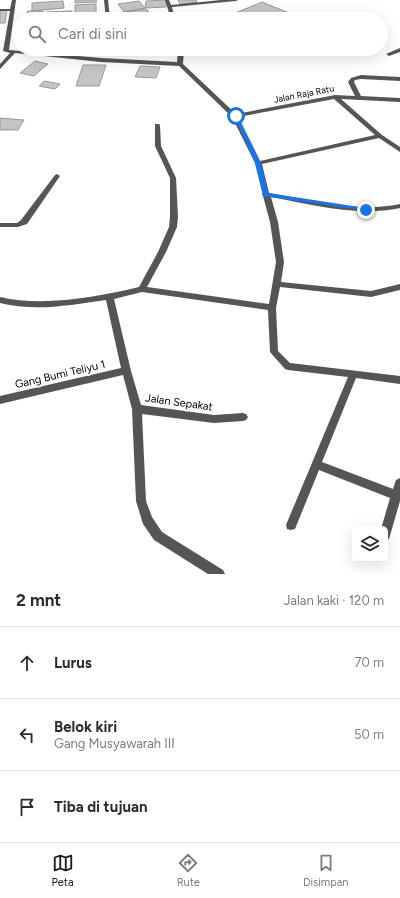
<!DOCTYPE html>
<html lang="id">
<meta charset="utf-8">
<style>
body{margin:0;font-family:Figtree,sans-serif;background:#f2f2f3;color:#2b2b33}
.controls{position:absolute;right:12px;bottom:12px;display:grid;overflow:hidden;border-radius:6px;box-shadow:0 4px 16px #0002}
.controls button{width:36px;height:36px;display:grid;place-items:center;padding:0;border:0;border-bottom:1px solid #e1e1e2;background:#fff;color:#2b2b33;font:20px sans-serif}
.stop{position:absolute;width:12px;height:12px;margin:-9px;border:3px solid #1a73e8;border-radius:50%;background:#fff}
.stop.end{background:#1a73e8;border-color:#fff;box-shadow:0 1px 4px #0008}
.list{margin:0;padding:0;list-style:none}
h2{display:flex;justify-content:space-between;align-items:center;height:52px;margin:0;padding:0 16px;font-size:17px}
h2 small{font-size:13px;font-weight:400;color:#7c7c81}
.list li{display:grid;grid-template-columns:26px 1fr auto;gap:12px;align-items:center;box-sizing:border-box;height:72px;padding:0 16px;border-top:1px solid #e1e1e2}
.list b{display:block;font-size:15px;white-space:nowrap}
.list p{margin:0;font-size:13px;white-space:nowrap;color:#7c7c81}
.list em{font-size:13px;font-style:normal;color:#7c7c81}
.icon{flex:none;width:22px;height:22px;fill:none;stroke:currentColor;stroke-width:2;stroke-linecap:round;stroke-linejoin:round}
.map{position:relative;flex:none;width:400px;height:574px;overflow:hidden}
.search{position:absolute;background:#fff;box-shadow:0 4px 16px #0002;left:12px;right:12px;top:12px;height:44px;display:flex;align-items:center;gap:10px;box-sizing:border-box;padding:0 14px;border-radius:22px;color:#7c7c81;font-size:15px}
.sheet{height:268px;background:#fff}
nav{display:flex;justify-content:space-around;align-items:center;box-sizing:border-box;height:56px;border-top:1px solid #e1e1e2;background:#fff;font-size:11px;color:#7c7c81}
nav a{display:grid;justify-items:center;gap:2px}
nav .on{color:#111827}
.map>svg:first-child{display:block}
</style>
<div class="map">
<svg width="400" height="574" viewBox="0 0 400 574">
<rect width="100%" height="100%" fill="#fff"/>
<path fill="#c4c4c4" stroke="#999" d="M75,0h21l1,2 -22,1z
M166,0v7l-21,1 1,-7z
M178,0h18l1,2 -17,2z
M63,1l1,7 -32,3v-8z
M139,1l6,7 -21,4 -6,-8z
M262,2l42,17h-60l-11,-5z
M96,4v9l-21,1v-9z
M146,9l5,5 -22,4 -5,-6z
M7,10l-2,13h-5v-12z
M28,11h15l-2,8h-16z
M72,11l-1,8h-27l2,-7z
M143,16h17l-1,3h-16z
M35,61l13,3 -14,12 -14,-3z
M83,65h23l-7,21h-23z
M140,66l20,1 -4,11 -21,-1z
M44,81l16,3 -5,5 -16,-3z
M0,118l24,2 -6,10h-18z"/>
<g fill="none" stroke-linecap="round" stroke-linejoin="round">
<path fill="#555" fill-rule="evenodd" d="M12,0h4l-7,50 92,8 76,4 1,-13h6l-1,15 53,50 99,-19 20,1 -7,-14 3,-4 10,-3 39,2v4l-39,-2 -6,1 -1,2 7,14 39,2v4l-59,-3 41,36 18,12v5l-21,-14 -117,26 7,29c43,7 88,20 131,11v4c-43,9 -87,-3 -129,-11l7,25 6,40 -3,20 90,9 29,-7v6l-29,7 -91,-10 -4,21 2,43 12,12 110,13v8l-44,-6 -34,84 71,27 3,-9 4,-2v23l-11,38 -4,1v-11h-4l9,-31 -71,-28 -24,59 -4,1 -4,-1 -1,-4 62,-148 -60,-7 -3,-1 -15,-17 -2,-42 -126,-18 -28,7 17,72 10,34 73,10 29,-2 3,1 2,3 -2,3 -3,1 -29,2 -72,-9 4,87 6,16 10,15 61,38 2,4h-17l-54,-34 -11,-16 -7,-23 -4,-92 -9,-34 -123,29v-8l121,-28 -15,-68c-36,5 -70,12 -106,3v-6c43,10 97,0 139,-10l19,-35 11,-25 1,-10v-39l-15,-32v-22h4l1,1 1,21 15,32 2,39 -1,10 -11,25 -19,35 122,17 7,-42 -6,-40 -7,-26 -1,-2 1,-1 -8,-30 -23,-46 -53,-51 -78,-4 -86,-9 -15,16v-5l10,-11 -7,-2 7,-40h-10v-2h10zM334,99l41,36 -115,26 -22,-44z
M104,0h4l2,19h-4z
M165,0h4l2,5 50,-5h17l-2,1 -64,6 3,12h-4z
M400,48v4l-11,4 -3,-2z
M57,174l3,2 -33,48 -9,3h-18v-4h17l4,-3 34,-45z"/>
</g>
<path fill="#1a73e8" d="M234,115l4,1 23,47 7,30 98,15 2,1v2l-105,-15 -8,-33z"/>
<g text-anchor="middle" stroke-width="4" stroke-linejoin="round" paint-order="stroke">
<g font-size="9" fill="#000" stroke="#fff">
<text transform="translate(304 94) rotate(-11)" y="3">Jalan Raja Ratu</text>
</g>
<g font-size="11" fill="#000" stroke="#fff">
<text transform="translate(60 374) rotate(-13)" y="4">Gang Bumi Teliyu 1</text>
<text transform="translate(179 402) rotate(8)" y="4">Jalan Sepakat</text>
</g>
</g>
</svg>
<div class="controls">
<button><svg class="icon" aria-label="layers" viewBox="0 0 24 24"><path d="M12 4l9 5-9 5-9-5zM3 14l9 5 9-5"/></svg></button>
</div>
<div class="stop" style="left:236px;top:116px"></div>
<div class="stop end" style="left:366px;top:210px"></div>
<div class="search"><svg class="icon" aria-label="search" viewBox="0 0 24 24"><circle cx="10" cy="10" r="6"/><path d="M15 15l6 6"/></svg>Cari di sini</div>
</div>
<section class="sheet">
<h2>2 mnt<small>Jalan kaki · 120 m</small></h2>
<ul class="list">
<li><svg class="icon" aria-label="ahead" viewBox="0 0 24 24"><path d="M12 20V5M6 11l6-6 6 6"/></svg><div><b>Lurus</b></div><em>70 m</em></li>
<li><svg class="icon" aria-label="left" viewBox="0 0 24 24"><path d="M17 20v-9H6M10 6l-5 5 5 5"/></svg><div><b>Belok kiri</b><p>Gang Musyawarah III</p></div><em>50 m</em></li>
<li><svg class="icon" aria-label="arrive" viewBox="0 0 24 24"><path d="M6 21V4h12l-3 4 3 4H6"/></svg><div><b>Tiba di tujuan</b></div></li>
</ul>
</section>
<nav>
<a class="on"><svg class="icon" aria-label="map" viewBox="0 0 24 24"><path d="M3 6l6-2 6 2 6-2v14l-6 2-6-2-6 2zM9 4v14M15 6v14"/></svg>Peta</a>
<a><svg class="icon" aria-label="directions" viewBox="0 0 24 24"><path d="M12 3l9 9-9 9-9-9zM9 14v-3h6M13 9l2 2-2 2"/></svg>Rute</a>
<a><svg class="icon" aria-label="saved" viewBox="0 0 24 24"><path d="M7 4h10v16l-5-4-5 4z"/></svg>Disimpan</a>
</nav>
